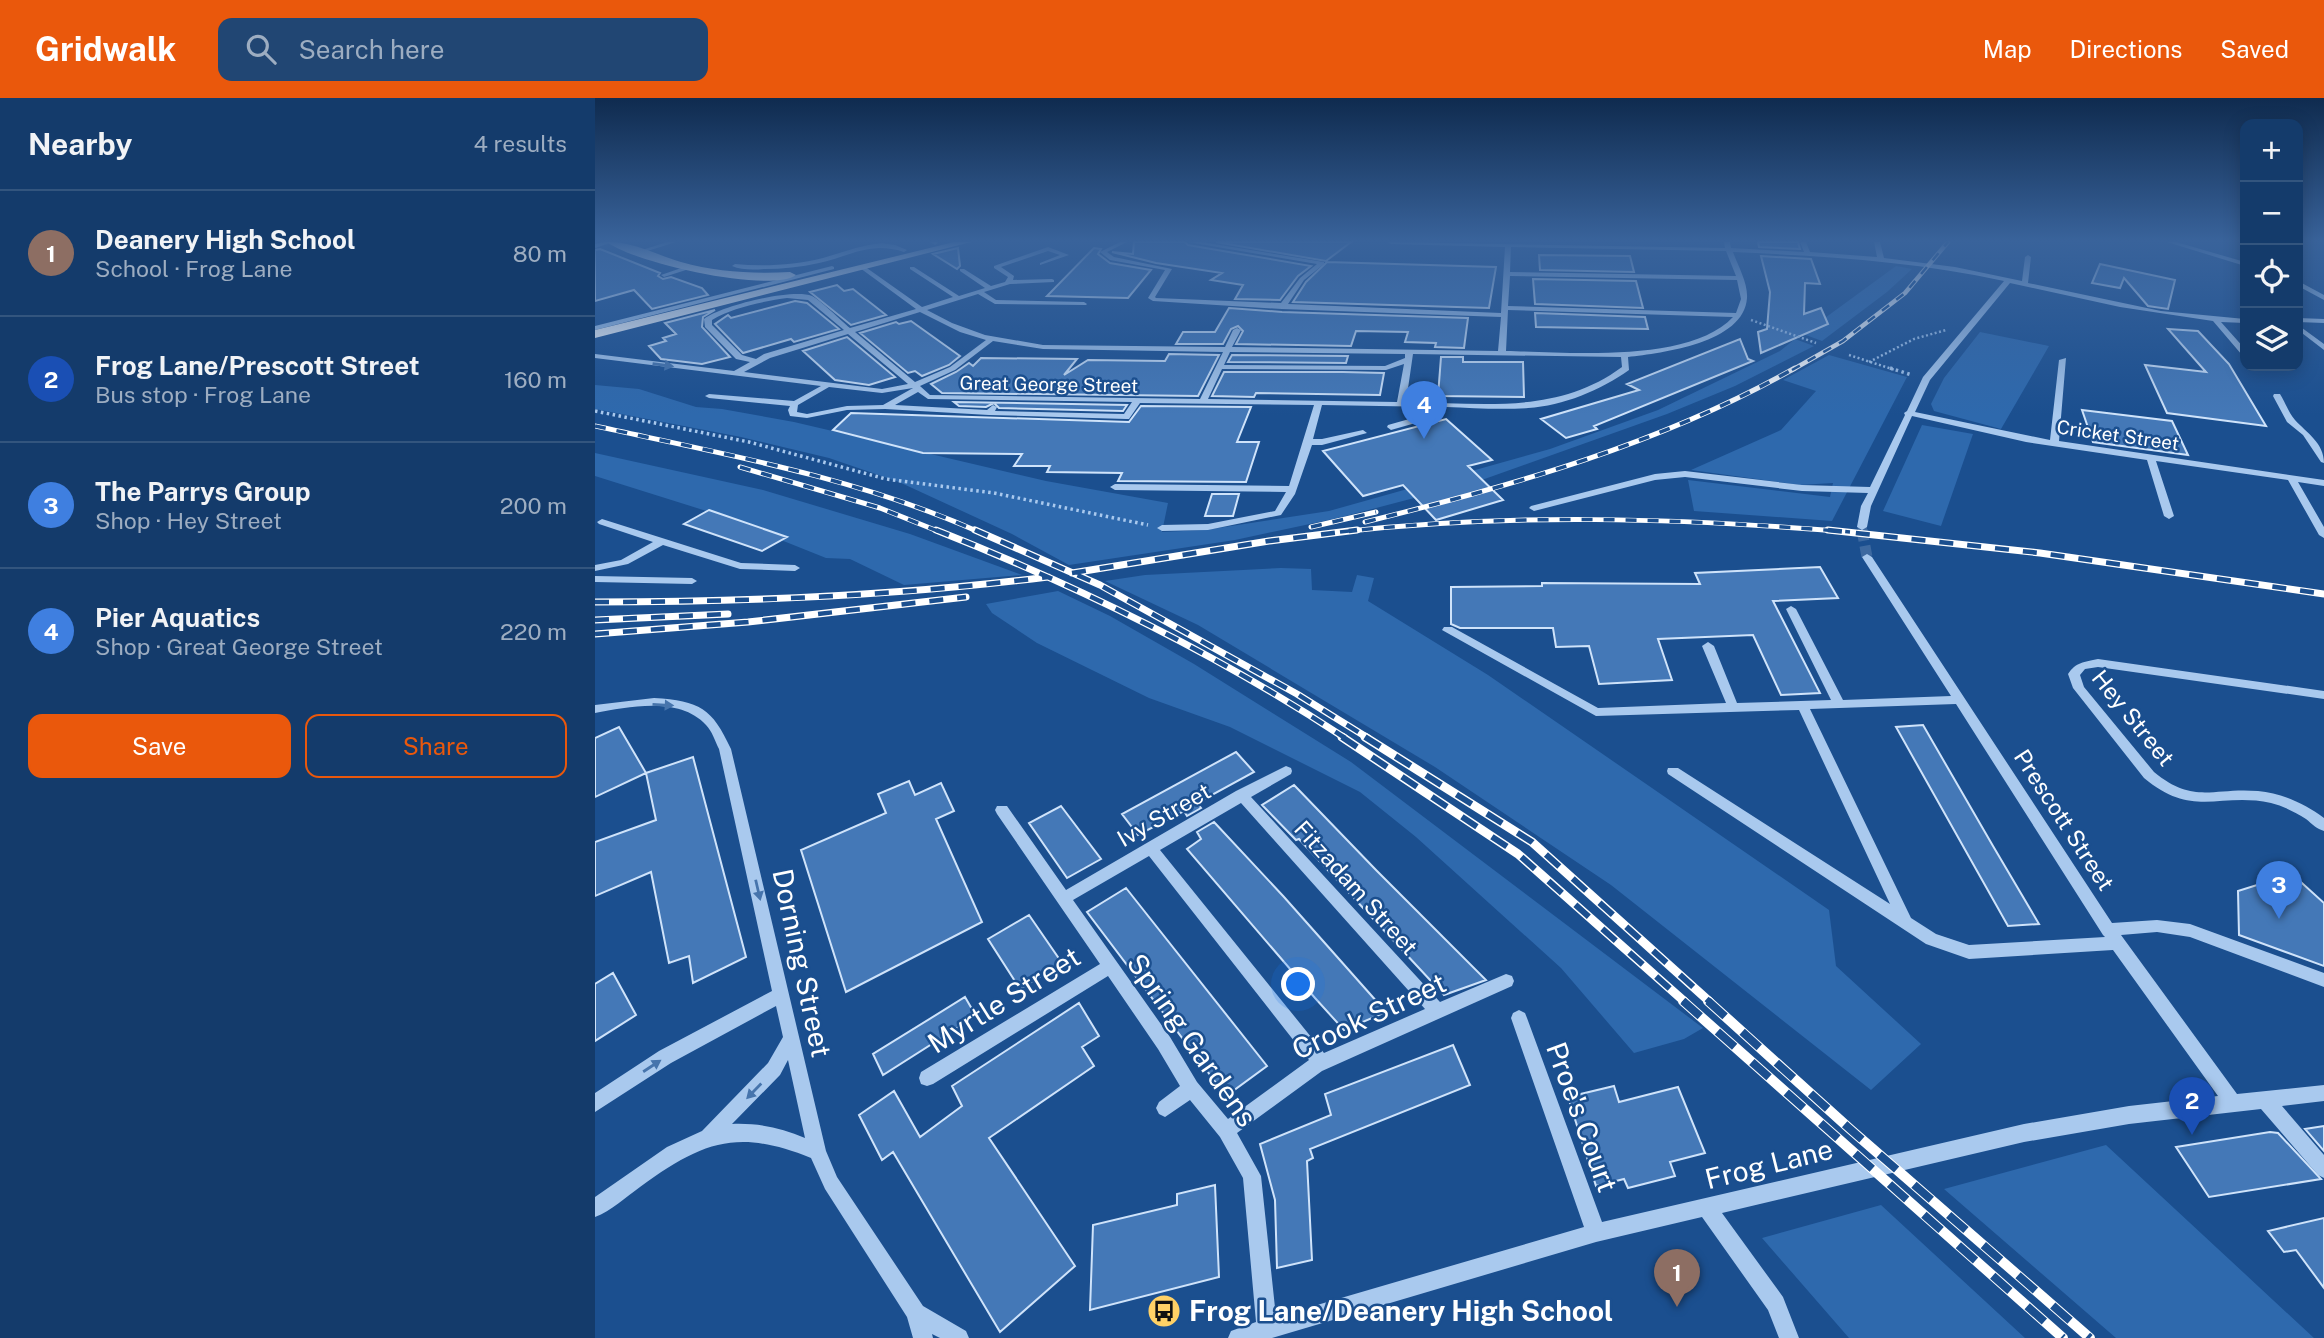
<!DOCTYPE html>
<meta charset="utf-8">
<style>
body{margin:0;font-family:"Public Sans",sans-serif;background:#214673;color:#f1f3f6}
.controls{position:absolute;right:21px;top:21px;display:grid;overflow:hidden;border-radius:14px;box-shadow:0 4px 18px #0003}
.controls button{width:63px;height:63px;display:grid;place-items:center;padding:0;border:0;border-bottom:2px solid #33557e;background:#143b6b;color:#f1f3f6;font:35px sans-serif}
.you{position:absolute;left:704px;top:887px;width:24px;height:24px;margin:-18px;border:5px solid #fff;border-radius:50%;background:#1a73e8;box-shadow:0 0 0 10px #1a73e833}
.badge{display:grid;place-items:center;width:46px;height:46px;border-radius:50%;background:#ea580c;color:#fff;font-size:23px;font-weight:700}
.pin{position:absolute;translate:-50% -58px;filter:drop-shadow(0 2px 4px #0008)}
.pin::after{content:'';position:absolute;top:37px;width:24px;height:21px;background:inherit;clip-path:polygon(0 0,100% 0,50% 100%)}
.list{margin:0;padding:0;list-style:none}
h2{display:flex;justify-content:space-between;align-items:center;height:91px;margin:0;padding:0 28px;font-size:30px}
h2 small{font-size:23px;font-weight:400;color:#9dadc1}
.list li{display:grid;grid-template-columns:46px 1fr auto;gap:21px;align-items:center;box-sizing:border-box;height:126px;padding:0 28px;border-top:2px solid #33557e}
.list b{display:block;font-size:26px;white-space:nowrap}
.list p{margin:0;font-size:23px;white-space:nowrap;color:#9dadc1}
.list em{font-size:23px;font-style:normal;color:#9dadc1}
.actions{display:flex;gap:14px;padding:21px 28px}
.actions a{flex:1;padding:16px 0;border:2px solid #ea580c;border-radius:14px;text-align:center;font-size:24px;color:#ea580c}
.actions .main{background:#ea580c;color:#fff}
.icon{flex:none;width:38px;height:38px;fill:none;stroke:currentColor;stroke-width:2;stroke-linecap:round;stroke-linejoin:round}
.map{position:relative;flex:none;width:1729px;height:1240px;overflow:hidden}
header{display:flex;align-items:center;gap:42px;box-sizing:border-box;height:98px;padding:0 35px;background:#ea580c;color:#fff}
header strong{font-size:33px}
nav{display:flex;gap:38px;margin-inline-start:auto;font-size:24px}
.search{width:490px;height:63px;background:#214673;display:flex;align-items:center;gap:18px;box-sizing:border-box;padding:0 24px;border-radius:14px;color:#9dadc1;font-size:26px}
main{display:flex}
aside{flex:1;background:#143b6b}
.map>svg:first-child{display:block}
</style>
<header>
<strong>Gridwalk</strong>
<div class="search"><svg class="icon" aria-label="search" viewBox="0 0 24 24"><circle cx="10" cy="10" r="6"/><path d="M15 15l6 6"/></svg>Search here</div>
<nav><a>Map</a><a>Directions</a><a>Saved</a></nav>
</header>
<main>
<aside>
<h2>Nearby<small>4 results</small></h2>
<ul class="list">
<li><span class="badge" style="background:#8d6e63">1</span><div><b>Deanery High School</b><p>School · Frog Lane</p></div><em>80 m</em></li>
<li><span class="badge" style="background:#1a4fb4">2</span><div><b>Frog Lane/Prescott Street</b><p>Bus stop · Frog Lane</p></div><em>160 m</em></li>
<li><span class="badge" style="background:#3f7fe0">3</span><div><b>The Parrys Group</b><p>Shop · Hey Street</p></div><em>200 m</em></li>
<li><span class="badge" style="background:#3f7fe0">4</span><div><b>Pier Aquatics</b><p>Shop · Great George Street</p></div><em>220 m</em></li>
</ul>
<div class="actions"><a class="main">Save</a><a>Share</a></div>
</aside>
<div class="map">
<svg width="1729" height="1240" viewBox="0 0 1729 1240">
<rect width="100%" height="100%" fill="#1b4f8f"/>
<path fill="#2e69ad" d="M1301,168l16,3 -25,23 -65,49 -19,-7z
M1385,234l69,14 -48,83 -67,-18 -3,-7 13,-26z
M1200,241l19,7 -79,40 -68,28 -188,67 -141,37 -103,22 -166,25 -57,-31 -113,-52 -70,-24 -88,-21 -146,-28v-24l44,4 57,18 26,2 72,13 252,59 122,22 -6,29 43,-2 124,-19 221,-62 108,-39 122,-59z
M1234,257l78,22 -75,144 -138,-10 -6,-31 142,17 3,-14 -33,2 -109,-15 90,-40 35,-39 -33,-11z
M1327,327l51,9 -32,92 -58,-15z
M0,355l168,37 147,44 112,41 -118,10 -54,-26 -24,-1 -45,-18 5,-4 -191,-60z
M686,470l30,1 1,21 40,2 5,-17 17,3 -6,23 120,74 341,235 7,56 85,78 -50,46 -260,-205 -176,-118 -237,-142 -93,-44 40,-6z
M463,493l52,25 84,48 157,98 352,266 -19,11 -50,14 -73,-85 -145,-131 -56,-45 -130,-65 -81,-29 -112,-55 -45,-30 -6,-9z
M1511,1047l208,193h-198l-172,-149z
M1286,1107l144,133h-176l-87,-100z"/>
<path fill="#4478b7" stroke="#cfe3fa" stroke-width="2" d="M539,144h51l3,3 123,21 -13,10 -18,24 -45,-1 8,-14 -32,-5 11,-7 -66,-10 -44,-11 21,2z
M621,144h135l-25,19z
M1163,144h40l2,7 -41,-2z
M363,150l2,18 -3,3 -24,-15z
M499,150l7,1 -3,5 12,9 41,7 -23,28 -81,-2z
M5,151l60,24 -2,3 5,3 8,-2 31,11 6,7 -56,14 -18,-19 -39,11v-51z
M944,157l91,1 4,16 -94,-2z
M1166,158l50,3 9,25 -15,-1 -1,31 17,-6 7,16 -67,29 -3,-21 9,-3 3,-37z
M732,164l169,5 -7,41 -196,-6 13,-20z
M1505,166l75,16 -7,29 -20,-3 -24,-28 -4,10 -28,-5z
M938,181l103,2 7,27 -108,-4z
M242,187l7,6 9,-2 33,26 -35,10 -41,-33z
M200,203l12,2 32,26 -45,13 -3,-3 -48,14 -28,-29 13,-9 3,3z
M634,210l53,4 186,6 -4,30 -29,-1 1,-4 -31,-1 3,-10 -52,-1 -5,15 -115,-2 7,-13 -5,-5 -7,3 -8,15h-47l7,-12h32z
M120,212l-12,7 -1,10 28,30 -28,7 -41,-5 -12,-13 17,-5 -3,-3 13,-4 -11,-11z
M940,215l110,4 3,12 -112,-2z
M316,223l49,35 -11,9 -27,11 -7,-5 -7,2 -48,-40 36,-11 3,2z
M1573,231l30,2 31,33 37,62 -99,-13 -22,-48 61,7z
M252,239l48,40 -26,8 -34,-5 -32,-29z
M1145,241l8,20 5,2 -159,65 3,3 -31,9 -25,-19 98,-29 -12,-6z
M574,256l50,1 -21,41 -256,-3 -11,-9 25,-12 13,-9 4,3 8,-8 96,1 -13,16 24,-15 77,1z
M637,257l116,1 -2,7 -118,-1z
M846,259h22v5h60l1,35 -86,-1z
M629,274h119l41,1 -4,22 -124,-2 -2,4 -42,-1z
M359,304l173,3 -4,6 -124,-3 -5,-5 -8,4 -27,-1z
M546,308l110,1 -14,35h22l-13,40 -128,-1 4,-8 -75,-1 3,-6h-36l8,-12 -99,-1 -90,-23 18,-17 278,9z
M1487,312l90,11 16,34 -95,-13z
M851,321l46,41 -24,6 35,34 -67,20 -33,-35 -40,11 -40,-45z
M617,396h27l-6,22h-28z
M114,412l78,27 -25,14 -78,-27z
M1225,469l18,31 -65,3 47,92 -39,2 -28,-60 -95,4 14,41 -73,4 -10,-38 -33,1 -3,-19h-93l-9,-4v-37l91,-1v-3l158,1 -5,-11z
M1328,627l70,121 46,78 -31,2 -112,-199z
M24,629l27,46 -51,24v-59z
M641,654l18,20 -57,31 4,5 -14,8 -3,-5 -46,24 -16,-21z
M98,659l53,200 -53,26 -4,-27 -20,7 -18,-91 -56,24v-54l61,-22 -10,-47z
M314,683l6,14 26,-12 13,28 -18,8 46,103 -136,70 -45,-142 85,-37 -8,-19z
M699,687l82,85 110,110 -42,15 -145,-156 -3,1 -34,-35z
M466,708l40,53 -34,19 -38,-55z
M619,724l70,75 102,115 -42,18 -29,-32 -128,-149 14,-10 -4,-7z
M1697,776l32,29v63l-85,-31 -1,-44z
M531,790l141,178 -41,30 -139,-184z
M434,817l33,48 -42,26 -32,-50z
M18,875l23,42 -41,26v-57z
M370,899l11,19 -93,59 -10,-21z
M484,905l20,33 -17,11 12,19 -105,72 86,128 -75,66 -107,-180 -11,8 -23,-45 35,-24 26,46 42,-31 -10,-20z
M858,947l17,40 -160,64 3,9 -6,3 5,99 -35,8 -2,-68 -15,-56 71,-29 -6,-21z
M1019,988l5,16 59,-15 27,66 -35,9 5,14 -47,12 -4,-9 -28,7 -28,-89z
M1729,1028v25l-19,-22z
M1675,1034l8,1 43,46 -112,18 -33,-50z
M620,1087l4,92 -129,33 3,-85 84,-20v-11z
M1729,1120v70l-28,-38 -12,2 -16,-21z"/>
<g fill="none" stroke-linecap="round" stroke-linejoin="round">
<path stroke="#3d69a0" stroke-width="9" stroke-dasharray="9 4.5" stroke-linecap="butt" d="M1267,429l1,5"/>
<path stroke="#3d69a0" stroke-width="11" stroke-dasharray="11 5" stroke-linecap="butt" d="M1267,432l5,27"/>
<path stroke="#a9c9ee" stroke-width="2.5" stroke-dasharray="2 2.5" stroke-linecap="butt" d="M1156,222l65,23
M1254,257l46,15
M1274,264l45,-23 32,-9"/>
<path stroke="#a9c9ee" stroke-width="3.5" stroke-dasharray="2.5 3.5" stroke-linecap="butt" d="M1295,270l22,7
M0,313l154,31 137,37 108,14 154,32"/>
<path fill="#a9c9ee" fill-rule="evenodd" d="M9,144h9l-18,6v-4z
M72,144h9l-35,11 -5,-1z
M335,144h7l1,1 -3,2z
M525,144h7l-20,10 7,5 58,12 -17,28 1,1 125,5 19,-25 17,-14 -129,-22h13l123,20v2l-20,16 -16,24 213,9 4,-66 -114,-3 -3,-2 337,6 -1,-6h6l1,6 73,4 -4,-10h6l4,10 67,5 -3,-15h6l4,16 71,9 67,14 3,-24 3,-2 3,2 -3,26 133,28 84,8v4l-24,-1 24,27v6h-3l-29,-34 -93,-14 -110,-24 -80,97 -15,32 135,28 9,-80 7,-2 -7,83 265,39v6l-26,-4 26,45v11l-5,-3 -31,-55 -132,-19 18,55 -5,3 -5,-3 -17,-56 -121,-18 -114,-26 -41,90 -4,21 -5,3 -5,-3 4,-21 7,-13 -66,-2 -117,-14 -30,3 -121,31 -5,-3 2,-2 124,-32 30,-3 117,14 68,2 35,-72 -1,-2 3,-2 16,-34 81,-96c-90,-20 -180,-25 -271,-29 5,14 15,31 14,46 -3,45 -85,55 -119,59l1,13c-28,20 -66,36 -101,38 -27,2 -55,0 -82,-1l-6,9 -49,14 -4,-3 1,-2 46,-13 4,-5 -116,-2 -9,34h9l41,-9 4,3 -45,12h-10l-17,49 -14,21 -73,15 -46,1 -5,-3 5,-3 46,-1 67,-13 11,-19 -171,-2 -5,-3 5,-3 174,2 25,-81 -174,-2 -11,16h-3l-137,-4 -104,-6 -38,1 -40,8 -17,-2 -2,-6 2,-4 -81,-8 -4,-2 4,-2 85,7 27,-15 -226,-28v-4l139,17 16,-9 -14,-3 -31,-32 -1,-8c16,-13 88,-31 108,-23 11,6 28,24 38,32l66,-19 -56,-41v-2h4l58,41 31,-10 -43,-28v-2h4l45,29 26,-8 -25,-17v-2h4l27,17 14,-4 3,-5 -14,-9v-2l54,-19 21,8 -29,10v-2l20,-8 -12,-4 -47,16 13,9 -1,4 39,-1 2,1v2l-44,2 -26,8 12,8 88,2 3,2 -1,1 -91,-1 -17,-10 -51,16 25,13 33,12 58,10 182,2 8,-17 4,-2 4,2 -9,17 266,4 3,-34 -219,-8 -129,-8 -5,-3 17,-28 -55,-10 -10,-8zM916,149l215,4 10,25 -226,-4zM915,178l227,4 4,19 -5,14 -228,-7zM192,200l21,2 36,30 -80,24 -8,5 -14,-4 -30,-30v-5c19,-12 53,-19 75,-22zM913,212l225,7c-44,47 -167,35 -227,34zM325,214l40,20 26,8 -36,27 -35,15 -60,-50zM253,236l60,50 -26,5 -138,-17 26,-14zM398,243l50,8 180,3 -23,47 -270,-4 -10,-9 35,-16zM635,254l175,2v4l-20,8 -161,-1zM818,256l208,3 1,10c-65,48 -140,36 -216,35zM809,266l-7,38 -189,-3 14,-30 164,1zM234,289l53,6 31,-5 -30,17 -36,1 -40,8 -10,-2 1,-7zM323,294l10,7 204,3 -8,12 -129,-3 2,-4 -4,-2 -6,5 -92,-5z
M1572,144h9l69,20v4z
M287,145l13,2 12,5 -3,2c-34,-11 -53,4 -85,11 -18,4 -37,6 -55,6 -11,1 -23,1 -32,-3l3,-2c29,3 60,1 88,-6 20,-6 39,-13 59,-15z
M92,168l2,1v2l-25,8 -3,-2z
M237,168l2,1v2l-239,61v-4z
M1703,183l26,14v5l-26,-14z
M1703,220l26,1v4l-26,-1z
M1703,227l26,19v6l-26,-20z
M1679,296h6c5,8 9,19 15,26 12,13 29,23 29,43l-3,-1 -18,-27 -16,-13 -14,-26z
M7,421l139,44 54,2 5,3 -5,3 -55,-2 -77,-24 -35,19 -33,7v-6l26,-5 32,-18 -54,-18 -2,-2z
M1272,456l5,3 240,366 45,-3 33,4 134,49v14l-134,-50 -33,-5 -36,3 116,159 87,-9v16l-42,5 42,49v23l-6,-3 -57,-66 -132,15 -105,18 -302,71 61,84 16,41h-20l-11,-28 -66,-93 -106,25 -324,96h-44l3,-7 25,-9 -13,-144 -23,-41 -30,-37 -25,17 -6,-3 -3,-6 3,-6 21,-16 -22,-37 -50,-73 -175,108 -6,2 -6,-2 -2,-6 2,-6 179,-108 -103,-150 -2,-4 2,-4h10l59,84 170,-99 50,-25 5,2 1,3 -1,3 -40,23 189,205 66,-28 6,2 2,5 -2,5 -190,85 -85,62 24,43 15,141 308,-90 -73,-209 2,-5 6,-3 6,3 2,5 75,204 422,-98 105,-18 89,-10 -105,-146 -144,9 -43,-15 -258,-170 -1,-3 1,-3h10l212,136 -91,-194 -203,6 -154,-86 2,-3h8l146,81 128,-5 -24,-57 6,-4 6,4 23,57 94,-3 -45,-91 5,-3 5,3 47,91 108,-4 -89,-139zM1361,606l147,231 2,2 -136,8 -33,-11 -25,-16 -101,-209zM646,705l184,206 -101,44 -164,-203zM554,758l160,204 -81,59 -31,-37 -27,-45 -97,-137z
M0,478l97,2 5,3 -5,3 -97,-2z
M1503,561l226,32v8l-226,-32 -13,2 -5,6 4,12 70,85c40,33 59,15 104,19 24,2 47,13 66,27v13c-7,-2 -12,-7 -18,-12 -11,-7 -23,-13 -35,-16 -52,-11 -78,16 -127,-25l-71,-90 -5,-14c8,-12 16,-12 30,-15z
M59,600c46,3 58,10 77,51l95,402 11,26 86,129 43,25 3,7h-29l-8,-4 1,4h-20l-6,-21 -82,-128 -14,-31c-74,-30 -109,-16 -171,29 -14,10 -29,24 -45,30v-20l72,-50 35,-16 66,-68 15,-26 -7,-31 -105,57 -76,49v-19l64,-42 113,-60 -53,-242c-4,-8 -7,-18 -13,-24 -27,-29 -77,-18 -111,-12v-8zM193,962l17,78c-24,-10 -46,-15 -73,-14l48,-49z"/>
<path fill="#fff" fill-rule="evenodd" d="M12,144c25,-1 50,13 74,20 36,10 72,12 109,10l6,3c-27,19 -164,-13 -189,-33z
M359,144h17l-376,96v-8z"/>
<defs>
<path id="rail-far4" d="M1197,272l51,-29 62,-48 43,-51"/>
<path id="rail-far3" d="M0,328c129,28 263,52 384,106
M145,369l140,41 60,24
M770,424c147,-36 298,-79 430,-154
M716,429l65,-15
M745,434c170,-19 340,-14 510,0"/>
<path id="rail-far2" d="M341,432c142,56 281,124 409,208
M380,432l125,55 197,109 71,44
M1233,432l212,23 284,41
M477,475l197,-32 88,-11
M0,504c152,0 302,-6 453,-25
M0,522l133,-6
M0,536l153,-12 218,-25"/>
<path id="rail-far1" d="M747,639l176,117 167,148
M770,639l167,105 178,160"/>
<path id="rail" d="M1088,903l380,337
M1113,903l142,128 240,209"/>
</defs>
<use href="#rail-far4" stroke="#fff" stroke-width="4.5"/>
<use href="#rail-far3" stroke="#fff" stroke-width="5"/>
<use href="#rail-far2" stroke="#fff" stroke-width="7"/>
<use href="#rail-far1" stroke="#fff" stroke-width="9"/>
<use href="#rail" stroke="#fff" stroke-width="10"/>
<use href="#rail-far4" stroke="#1b4f8f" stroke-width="2.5" stroke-dasharray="9" stroke-linecap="butt"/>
<use href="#rail-far3" stroke="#1b4f8f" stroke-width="3.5" stroke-dasharray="11" stroke-linecap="butt"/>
<use href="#rail-far2" stroke="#1b4f8f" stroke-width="4.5" stroke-dasharray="14" stroke-linecap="butt"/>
<use href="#rail-far1" stroke="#1b4f8f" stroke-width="6" stroke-dasharray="18" stroke-linecap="butt"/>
<use href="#rail" stroke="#1b4f8f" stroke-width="8" stroke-dasharray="23" stroke-linecap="butt"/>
</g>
<defs><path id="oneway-solid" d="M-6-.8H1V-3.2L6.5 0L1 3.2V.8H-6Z" transform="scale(1.75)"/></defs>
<g fill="#4674ac">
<use href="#oneway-solid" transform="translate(68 267) rotate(8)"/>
<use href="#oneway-solid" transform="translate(68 607) rotate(3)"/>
<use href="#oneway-solid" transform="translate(163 792) rotate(77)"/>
<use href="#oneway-solid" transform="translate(57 968) rotate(-33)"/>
<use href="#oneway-solid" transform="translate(159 993) rotate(134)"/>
</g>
<linearGradient id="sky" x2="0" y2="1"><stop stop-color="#0f2b4f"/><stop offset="0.45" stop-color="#39639b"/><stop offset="1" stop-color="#39639b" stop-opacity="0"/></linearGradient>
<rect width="1729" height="317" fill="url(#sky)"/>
<defs>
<symbol id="bus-disc" viewBox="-11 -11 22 22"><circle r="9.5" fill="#ffd166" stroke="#1b4f8f"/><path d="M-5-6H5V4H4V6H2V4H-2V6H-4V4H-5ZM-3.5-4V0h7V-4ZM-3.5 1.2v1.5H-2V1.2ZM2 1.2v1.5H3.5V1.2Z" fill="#111"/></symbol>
</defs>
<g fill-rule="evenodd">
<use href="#bus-disc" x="550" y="1194" width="38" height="38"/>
</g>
<g text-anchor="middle" stroke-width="5" stroke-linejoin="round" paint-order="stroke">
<g font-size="19" fill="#fff" stroke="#1b4f8f">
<text transform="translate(454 286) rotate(1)" y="7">Great George Street</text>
<text transform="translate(1523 337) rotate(8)" y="7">Cricket Street</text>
</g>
<g font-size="23" fill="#fff" stroke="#1b4f8f">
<text transform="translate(1538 620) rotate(51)" y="8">Hey Street</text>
<text transform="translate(569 717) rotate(-30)" y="8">Ivy Street</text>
<text transform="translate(1469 722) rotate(57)" y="8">Prescott Street</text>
<text transform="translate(761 790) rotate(48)" y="8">Fitzadam Street</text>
</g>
<g font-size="28" fill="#fff" stroke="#1b4f8f">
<text transform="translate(207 865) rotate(78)" y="10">Dorning Street</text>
<text transform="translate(409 902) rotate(-32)" y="10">Myrtle Street</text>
<text transform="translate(774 918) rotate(-25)" y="10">Crook Street</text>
<text transform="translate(597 942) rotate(55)" y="10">Spring Gardens</text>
<text transform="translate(987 1019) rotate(70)" y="10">Proe's Court</text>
<text transform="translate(1174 1066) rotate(-14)" y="10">Frog Lane</text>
</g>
<g font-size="28" font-weight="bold" fill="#fff" stroke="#1b4f8f" text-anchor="start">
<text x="594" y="1223">Frog Lane/Deanery High School</text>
</g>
</g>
</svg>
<div class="controls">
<button>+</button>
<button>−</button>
<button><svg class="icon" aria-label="locate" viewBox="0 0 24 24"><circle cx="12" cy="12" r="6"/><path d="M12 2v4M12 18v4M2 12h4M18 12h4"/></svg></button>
<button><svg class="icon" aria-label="layers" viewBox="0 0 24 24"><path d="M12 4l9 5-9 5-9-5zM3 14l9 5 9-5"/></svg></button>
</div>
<div class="you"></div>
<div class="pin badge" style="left:1082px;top:1209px;background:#8d6e63">1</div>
<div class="pin badge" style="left:1597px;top:1037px;background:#1a4fb4">2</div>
<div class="pin badge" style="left:1684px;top:821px;background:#3f7fe0">3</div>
<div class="pin badge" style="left:829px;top:341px;background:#3f7fe0">4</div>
</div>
</main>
